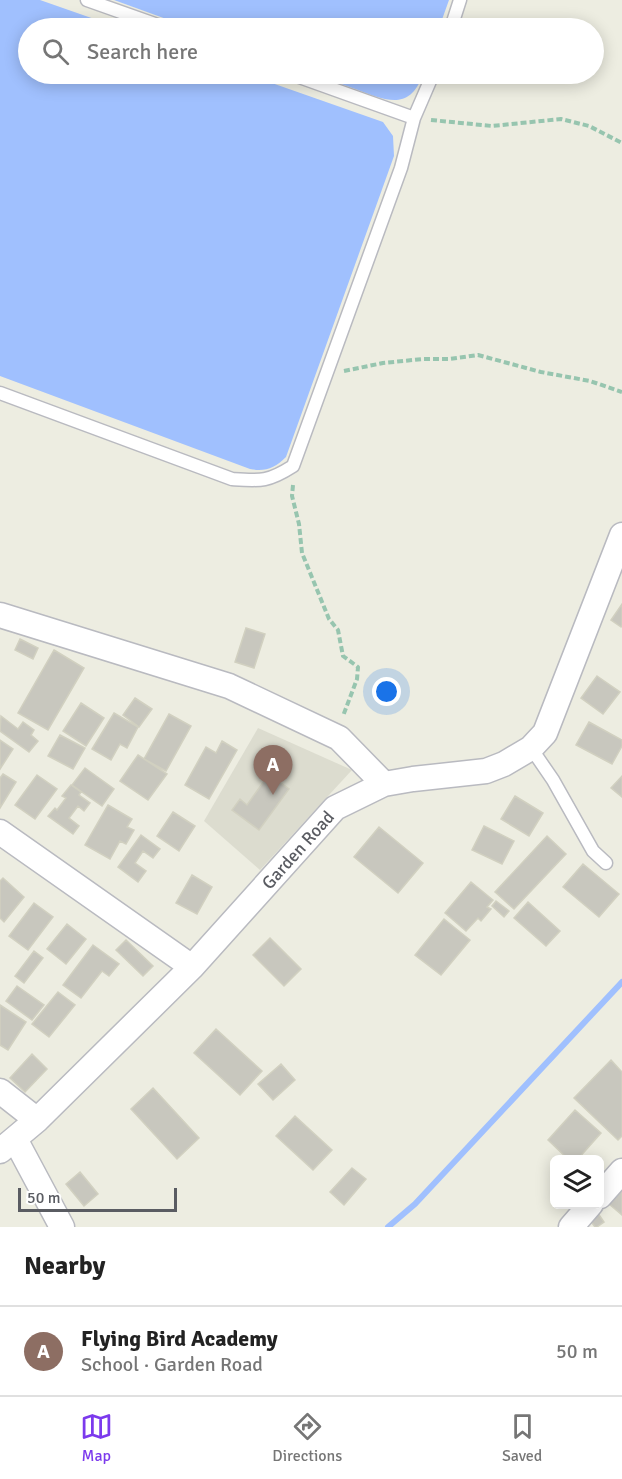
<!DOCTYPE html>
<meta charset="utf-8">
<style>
body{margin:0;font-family:Signika,sans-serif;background:#f6f6f6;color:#222}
.controls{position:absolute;right:18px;bottom:18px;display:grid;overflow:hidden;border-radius:9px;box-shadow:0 3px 15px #0003}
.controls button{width:54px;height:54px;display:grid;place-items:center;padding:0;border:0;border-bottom:2px solid #e0e0e0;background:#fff;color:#222;font:30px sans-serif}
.scale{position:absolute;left:18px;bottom:15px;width:159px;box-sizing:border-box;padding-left:6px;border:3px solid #5a5c62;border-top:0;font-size:16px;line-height:21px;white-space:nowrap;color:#5a5c62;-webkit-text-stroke:4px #fff;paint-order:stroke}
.you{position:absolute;left:387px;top:692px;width:21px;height:21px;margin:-15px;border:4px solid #fff;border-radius:50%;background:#1a73e8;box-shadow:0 0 0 9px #1a73e833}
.badge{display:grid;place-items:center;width:39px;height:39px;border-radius:50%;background:#7c3aed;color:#fff;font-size:20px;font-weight:700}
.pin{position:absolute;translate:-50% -50px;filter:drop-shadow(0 2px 3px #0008)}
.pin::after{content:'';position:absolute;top:32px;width:21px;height:18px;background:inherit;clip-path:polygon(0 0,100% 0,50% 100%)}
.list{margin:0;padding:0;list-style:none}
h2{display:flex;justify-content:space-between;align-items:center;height:78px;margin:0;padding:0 24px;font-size:26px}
h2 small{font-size:20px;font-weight:400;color:#767676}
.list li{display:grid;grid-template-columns:39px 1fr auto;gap:18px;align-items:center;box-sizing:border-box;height:90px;padding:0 24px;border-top:2px solid #e0e0e0}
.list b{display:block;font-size:22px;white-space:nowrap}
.list p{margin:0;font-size:20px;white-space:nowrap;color:#767676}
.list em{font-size:20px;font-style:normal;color:#767676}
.icon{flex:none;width:33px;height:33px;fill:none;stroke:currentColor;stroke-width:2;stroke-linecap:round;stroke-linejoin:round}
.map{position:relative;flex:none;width:622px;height:1227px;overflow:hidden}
.search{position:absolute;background:#fff;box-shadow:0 3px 15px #0003;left:18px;right:18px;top:18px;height:66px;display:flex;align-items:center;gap:15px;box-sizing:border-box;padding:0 21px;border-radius:33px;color:#767676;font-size:22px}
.sheet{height:168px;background:#fff}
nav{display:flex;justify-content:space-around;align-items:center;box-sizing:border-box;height:84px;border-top:2px solid #e0e0e0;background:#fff;font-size:16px;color:#767676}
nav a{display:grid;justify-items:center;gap:3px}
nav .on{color:#7c3aed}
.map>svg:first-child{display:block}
</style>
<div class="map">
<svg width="622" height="1227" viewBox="0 0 622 1227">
<rect width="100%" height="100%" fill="#edede1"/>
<path fill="#dcdccf" d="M258,728l94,42 -92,100 -56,-49z"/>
<path fill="#a0c0fe" d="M0,0h40l80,28h-92v46h218l137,48 10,14 1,20 -108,301c-11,11 -21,15 -36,12l-250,-93z
M114,0h335l-10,28h-248z
M313,74h110c-13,37 -36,27 -65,16 -15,-5 -30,-11 -45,-16z"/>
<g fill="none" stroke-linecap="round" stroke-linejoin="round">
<path stroke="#a0c0fe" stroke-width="6" d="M388,1227l27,-23 207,-222"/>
</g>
<path fill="#c8c7be" stroke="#d1d0c0" stroke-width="1.5" d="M622,604v21l-1,2 -10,-7z
M246,628l19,6 -11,34 -19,-6z
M20,639l18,9 -5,11 -18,-9z
M54,650l30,18 -36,62 -30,-17z
M597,676l23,16 -17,22 -22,-16z
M135,698l17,11 -13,18 -16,-12z
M81,703l23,15 -18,28 -23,-15z
M114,713l24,14 -11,21 -7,-4 -9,16 -19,-11z
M169,714l22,12 -25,45 -22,-12z
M1,716l17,13 5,-7 11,8 -3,5 7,6 -9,11 -29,-21z
M589,722l33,18v6l-10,18 -36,-19z
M60,735l25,13 -12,21 -25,-13z
M0,740l13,9 -13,20z
M222,741l15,9 -28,49 -24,-14 21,-38 10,6z
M138,755l29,19 -19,26 -28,-19z
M85,768l29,21 -12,17 -30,-21z
M3,774l13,8 -16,26v-30z
M269,774l20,15 -30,41 -27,-20 8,-11 7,6z
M37,775l20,14 -22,30 -20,-14z
M622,776v21l-11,-9z
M71,785l10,7 -2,3 11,8 -6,8 -6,-5 -9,12 10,8 -6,8 -25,-18 7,-8 2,2 9,-12 -4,-2z
M515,796l28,17 -14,23 -28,-17z
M108,805l24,14 -5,8 7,3 -8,14 -6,-3 -10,18 -25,-14z
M173,812l22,14 -16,25 -22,-15z
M484,826l30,15 -12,23 -30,-14z
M379,827l44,36 -25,30 -44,-36z
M141,835l19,14 -7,9 -10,-7 -8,12 11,8 -8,11 -20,-15z
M547,836l19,18 -52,55 -19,-17z
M583,864l36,30 -20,23 -36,-30z
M192,875l20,12 -15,27 -21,-11z
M3,878l21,19 -20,25 -4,-4v-37z
M471,882l22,18 -6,7 4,2 -10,12 -3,-3 -12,13 -21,-18z
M496,901l13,10 -5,6 -12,-11z
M528,902l32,29 -14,15 -32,-28z
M34,903l19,14 -25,33 -19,-14z
M444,919l26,21 -29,35 -26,-20z
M67,924l19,15 -20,25 -19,-15z
M270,938l31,31 -17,17 -31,-31z
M126,940l27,26 -10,10 -27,-26z
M93,945l26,19 -10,12 -7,-5 -21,27 -18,-13z
M34,951l9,7 -19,25 -9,-7z
M17,986l27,19 -12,15 -26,-19z
M58,992l17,13 -26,32 -17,-13z
M0,1005l26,17 -18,28 -8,-5z
M216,1029l46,42 -22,24 -46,-42z
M32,1054l15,15 -22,23 -15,-14z
M611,1060l11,12v64l-4,4 -44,-42z
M281,1064l14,16 -22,20 -15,-16z
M153,1088l46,50 -22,21 -46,-50z
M575,1110l26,23 -24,27h-8l-21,-20z
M295,1116l37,34 -19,20 -37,-34z
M352,1168l14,11 -22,26 -14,-13z
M80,1172l18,22 -14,12 -18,-22z
M622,1188v27l-13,-11z
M595,1209l9,13 -7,5h-2l-9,-12z"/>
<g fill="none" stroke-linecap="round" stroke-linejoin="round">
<defs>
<path id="service" d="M87,0l79,28
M451,28l9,-28
M291,74l123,44
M0,393l232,86c29,2 36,3 61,-13l108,-298 13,-50 19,-44
M531,748l22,32 40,71 13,12"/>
<path id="minor" d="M0,615l229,71 110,52 45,46
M0,832l192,135
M0,1091l37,29
M15,1139l47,88
M0,1151l37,-31 155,-153 143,-159 49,-24 29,-5 73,-8 18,-7 27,-16 14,-15 77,-198
M600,1196l22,-25
M571,1227l20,-23"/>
</defs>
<use href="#service" stroke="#b9bac0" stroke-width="15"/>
<use href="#minor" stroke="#b9bac0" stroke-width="27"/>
<path stroke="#97c5af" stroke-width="4" stroke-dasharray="6 3" stroke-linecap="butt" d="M431,120l61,6 69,-7 28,7 33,17
M344,371l39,-8 40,-4h26l29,-4 63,17 49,9 32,11
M293,485l-1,11 7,28 3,29 27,66 9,11 5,26 15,11 -1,12 -14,37"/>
<use href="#service" stroke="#fff" stroke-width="12"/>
<use href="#minor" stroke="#fff" stroke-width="24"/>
</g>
<g text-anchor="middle" stroke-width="4.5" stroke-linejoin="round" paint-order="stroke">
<g font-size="18" fill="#5a5c62" stroke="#fff">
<text transform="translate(298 850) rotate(-48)" y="6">Garden Road</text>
</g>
</g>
</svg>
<div class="controls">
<button><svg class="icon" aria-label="layers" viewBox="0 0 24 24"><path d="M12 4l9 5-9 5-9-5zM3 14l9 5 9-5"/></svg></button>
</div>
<div class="scale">50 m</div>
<div class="you"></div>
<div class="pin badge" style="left:273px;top:795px;background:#8d6e63">A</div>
<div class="search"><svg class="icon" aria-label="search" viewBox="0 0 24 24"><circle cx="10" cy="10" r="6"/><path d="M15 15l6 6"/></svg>Search here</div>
</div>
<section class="sheet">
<h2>Nearby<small></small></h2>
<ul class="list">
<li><span class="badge" style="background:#8d6e63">A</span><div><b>Flying Bird Academy</b><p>School · Garden Road</p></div><em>50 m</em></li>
</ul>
</section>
<nav>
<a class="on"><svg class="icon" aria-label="map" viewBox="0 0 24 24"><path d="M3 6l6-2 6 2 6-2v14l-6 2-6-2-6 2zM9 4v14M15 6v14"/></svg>Map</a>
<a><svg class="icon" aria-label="directions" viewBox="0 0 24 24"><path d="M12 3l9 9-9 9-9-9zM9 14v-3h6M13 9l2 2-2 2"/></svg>Directions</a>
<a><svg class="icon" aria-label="saved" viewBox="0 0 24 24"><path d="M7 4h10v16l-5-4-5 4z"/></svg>Saved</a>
</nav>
